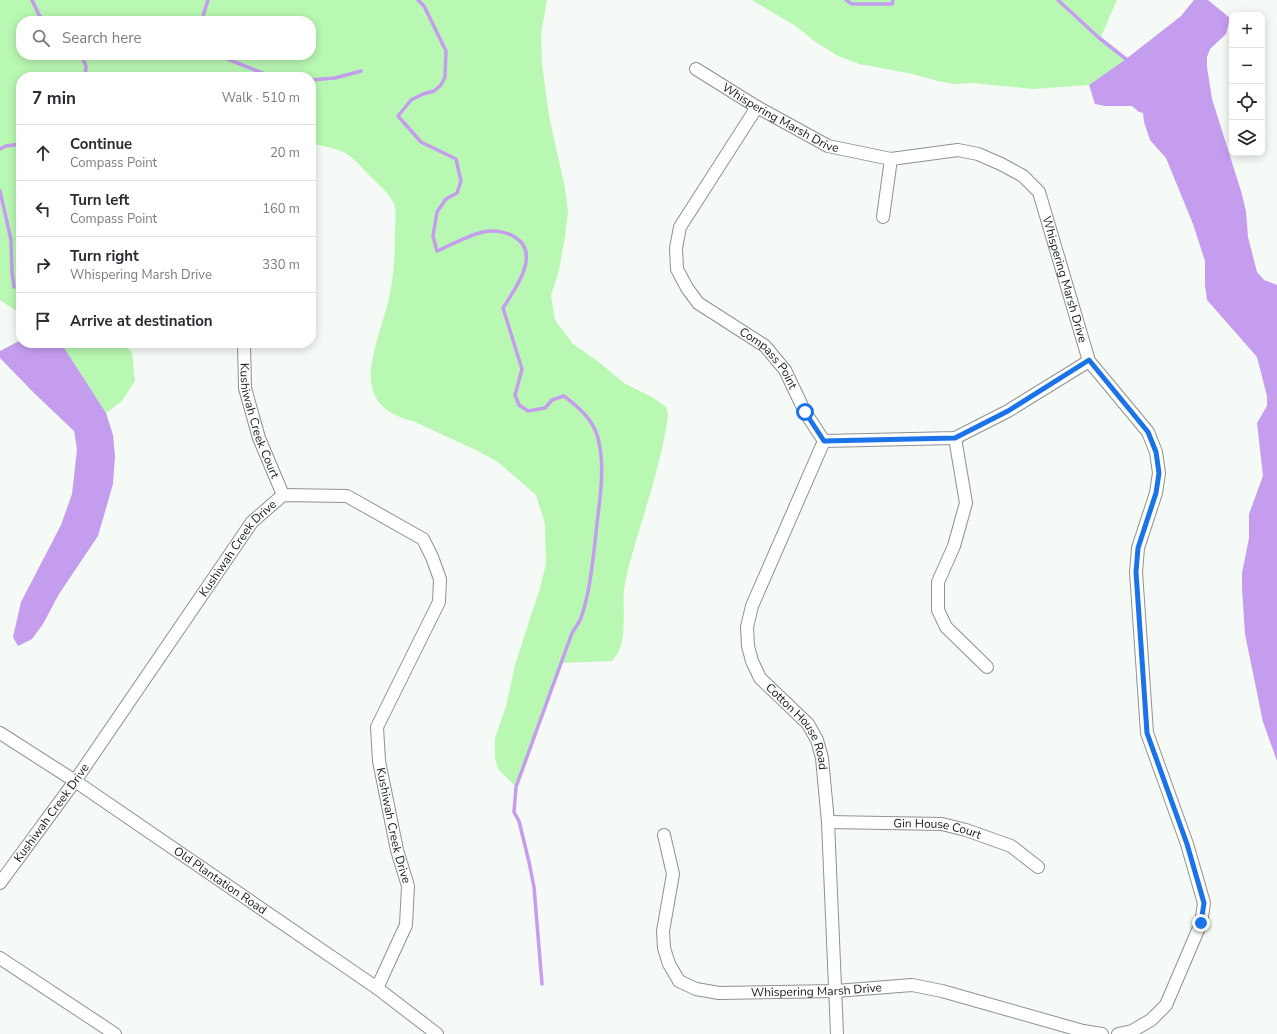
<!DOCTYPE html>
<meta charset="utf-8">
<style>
body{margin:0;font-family:"Nunito Sans",sans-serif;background:#f2f2f3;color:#2b2b33}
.controls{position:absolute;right:12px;top:12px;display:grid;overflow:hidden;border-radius:8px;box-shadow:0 2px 10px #0003}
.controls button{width:36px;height:36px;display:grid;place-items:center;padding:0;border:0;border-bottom:1px solid #e1e1e2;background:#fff;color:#2b2b33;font:20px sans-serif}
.stop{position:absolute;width:12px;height:12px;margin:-9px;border:3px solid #1a73e8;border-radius:50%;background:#fff}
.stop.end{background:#1a73e8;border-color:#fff;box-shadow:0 1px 4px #0008}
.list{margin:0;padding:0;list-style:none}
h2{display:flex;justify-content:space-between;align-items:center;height:52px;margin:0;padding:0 16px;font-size:17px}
h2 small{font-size:13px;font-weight:400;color:#7c7c81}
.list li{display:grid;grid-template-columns:26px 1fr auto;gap:12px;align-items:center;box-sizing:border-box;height:56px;padding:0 16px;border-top:1px solid #e1e1e2}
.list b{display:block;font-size:15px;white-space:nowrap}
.list p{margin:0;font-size:13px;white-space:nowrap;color:#7c7c81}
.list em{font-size:13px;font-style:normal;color:#7c7c81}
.icon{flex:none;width:22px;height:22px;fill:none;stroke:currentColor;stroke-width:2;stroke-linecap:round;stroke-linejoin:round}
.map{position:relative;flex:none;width:1277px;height:1034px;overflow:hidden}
.search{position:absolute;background:#fff;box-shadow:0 2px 10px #0003;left:16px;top:16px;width:300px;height:44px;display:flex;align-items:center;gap:10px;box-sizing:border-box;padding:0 14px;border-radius:16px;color:#7c7c81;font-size:15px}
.panel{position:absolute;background:#fff;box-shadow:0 2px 10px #0003;left:16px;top:72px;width:300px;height:276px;border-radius:16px}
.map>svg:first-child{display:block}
</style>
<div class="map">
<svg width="1277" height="1034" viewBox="0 0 1277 1034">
<rect width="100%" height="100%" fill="#f6faf6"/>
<path fill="#b8f8b2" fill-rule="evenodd" d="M0,0h547l-6,34 1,30 7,52 16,72 3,24 -3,25 -6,33 -8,26 4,24 18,24 26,18 25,21 28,14 14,10 2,8c-5,38 -17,76 -28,113 -6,20 -13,41 -16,62 -2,22 5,53 -12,71l-50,2 -46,124 -18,-18 -3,-11v-20l11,-32 9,-41 25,-77 6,-24 -1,-40 -9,-29 -38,-33 -20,-11 -65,-30c-70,-16 -34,-77 -24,-123 5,-22 6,-45 6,-67 0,-8 2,-20 -1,-27 -5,-11 -15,-19 -24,-28 -8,-8 -18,-21 -29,-25 -10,-4 -21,-5 -30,-8v-66h-290v237l-21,-14zM21,21h290v34h-290z
M752,0h365l-17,39 26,20 -37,26 -56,4 -61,-6 -17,1 -17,-3 -30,-8 -49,-9 -21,-8 -24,-15 -17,-14z
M61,343h62l9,9 3,29 -14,21 -15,11z"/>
<path fill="#c59def" d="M1194,0h14l22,18 -4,16 -16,15 -3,8v10l5,32 29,92 5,20 2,26 9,35 7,8 13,5v476l-14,-39 -18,-88 -3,-46v-15l7,-35v-24l14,-38 -6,-53 10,-17v-10l-10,-39 -50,-57 -2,-15v-24l-12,-37 -27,-66 -16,-18 -6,-18 -1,-9 -4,-1 -7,-6h-27l-10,-2 -6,-19 37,-26 55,-43z
M21,340v3h40l45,70 7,22 2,21 -2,28 -15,52 -39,58 -16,30 -11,15 -14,7 -5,-9 8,-35 40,-77 11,-31 5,-45 -3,-18 -40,-38 -34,-35v-7z"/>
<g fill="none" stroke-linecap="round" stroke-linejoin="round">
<path stroke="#c59def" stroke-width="3.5" d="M32,0l7,15 6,6
M418,0l6,6 22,45 -1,26 -4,8 -7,6 -11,3 -12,6 -13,16 23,26 35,17 5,22 -4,12 -11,6 -9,13 -4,24 4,15c14,-6 32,-16 46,-19 9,-2 21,-1 30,4 30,16 2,53 -10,72l19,61 -7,26 4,10 9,6 17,-3 7,-8 12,-4c15,12 29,23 34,42 8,31 1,64 -2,95 -3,27 -6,59 -15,85 -2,5 -6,10 -9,15l-56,154 -2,25 5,9 10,41 5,25 8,97
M846,0l6,4h40l1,-4
M1058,0l40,37 28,22
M205,21l-2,-5 5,-16
M81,55l5,11 -1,11
M217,55l56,22
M311,80l24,-2 26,-7
M0,149l6,-3 15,-2
M0,191l11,49 1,32 2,15"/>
<defs>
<g id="minor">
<path id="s1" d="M696,69l61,38 71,39 63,13 67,-9 20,4 23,10 22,12 16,16 50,169 59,71 8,20 3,21 -3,20 -18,55 -2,24 11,161 40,111 17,59 -3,20 -35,82 -15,15 -19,11 -14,3"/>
<path id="s2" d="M757,107l-77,120 -4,21 1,21 10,19 11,15 67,43 20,24 20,42 19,29 131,-3 53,-27 81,-50"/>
<path d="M883,217l8,-58"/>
<path id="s3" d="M244,343l1,45 14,50 24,57"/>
<path d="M955,438l11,65 -12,43 -16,36v28l8,17 41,40"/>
<path id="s4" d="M824,441l-72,165 -5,21 1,19 4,15 8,17 48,46 9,16 5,18 6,64 9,212"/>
<path id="s5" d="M0,733l75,48 302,207 60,46"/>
<path id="s6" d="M828,822l114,2 24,6 45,16 27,21"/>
<path id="s7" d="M664,835l9,39 -10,57 1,17 5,16 10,17 17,8 23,4 117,-2 76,-6 30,6 141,40 19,3"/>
<path id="s8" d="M0,883l75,-102 177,-259 31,-27 64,1 76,43 9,18 8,22 -1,23 -62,125 2,34 18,89 11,36 -2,39 -29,63"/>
<path d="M0,958l115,76"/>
</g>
</defs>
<use href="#minor" stroke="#8f928e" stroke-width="14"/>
<use href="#minor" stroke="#fff" stroke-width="12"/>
</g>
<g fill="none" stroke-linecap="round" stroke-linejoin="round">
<path stroke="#1a73e8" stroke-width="5" d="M805,412l19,29 131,-3 53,-27 81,-51 59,72 8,20 3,21 -3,20 -18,55 -2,24 11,161 40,111 17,59 -3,20"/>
</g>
<g text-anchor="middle" stroke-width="3" stroke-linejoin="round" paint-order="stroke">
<g font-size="12" fill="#171917" stroke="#f6faf6">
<text dy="4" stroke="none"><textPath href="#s1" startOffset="98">Whispering Marsh Drive</textPath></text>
<text dy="4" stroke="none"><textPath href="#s1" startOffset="469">Whispering Marsh Drive</textPath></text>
<text dy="4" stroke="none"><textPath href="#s2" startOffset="316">Compass Point</textPath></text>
<text dy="4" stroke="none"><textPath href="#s3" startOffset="80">Kushiwah Creek Court</textPath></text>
<text dy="4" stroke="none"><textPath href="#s8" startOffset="411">Kushiwah Creek Drive</textPath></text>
<text dy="4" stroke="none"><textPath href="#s4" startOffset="318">Cotton House Road</textPath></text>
<text dy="4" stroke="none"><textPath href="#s8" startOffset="87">Kushiwah Creek Drive</textPath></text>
<text dy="4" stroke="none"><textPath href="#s8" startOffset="939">Kushiwah Creek Drive</textPath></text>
<text dy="4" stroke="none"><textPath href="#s6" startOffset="110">Gin House Court</textPath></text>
<text dy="4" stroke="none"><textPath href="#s5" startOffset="265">Old Plantation Road</textPath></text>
<text dy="4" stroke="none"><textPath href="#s7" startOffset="291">Whispering Marsh Drive</textPath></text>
</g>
</g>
</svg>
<div class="controls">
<button>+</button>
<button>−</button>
<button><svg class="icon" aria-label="locate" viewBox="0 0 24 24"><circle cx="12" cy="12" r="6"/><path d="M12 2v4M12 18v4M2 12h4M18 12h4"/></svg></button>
<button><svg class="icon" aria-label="layers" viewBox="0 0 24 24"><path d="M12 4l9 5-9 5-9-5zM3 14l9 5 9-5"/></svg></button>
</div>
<div class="stop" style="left:805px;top:412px"></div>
<div class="stop end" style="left:1201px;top:923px"></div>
<div class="search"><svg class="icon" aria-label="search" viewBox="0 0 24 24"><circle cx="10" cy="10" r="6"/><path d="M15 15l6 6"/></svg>Search here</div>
<section class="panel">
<h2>7 min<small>Walk · 510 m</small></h2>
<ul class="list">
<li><svg class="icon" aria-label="ahead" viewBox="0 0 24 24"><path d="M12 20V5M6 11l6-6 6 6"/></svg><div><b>Continue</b><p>Compass Point</p></div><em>20 m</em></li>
<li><svg class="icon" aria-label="left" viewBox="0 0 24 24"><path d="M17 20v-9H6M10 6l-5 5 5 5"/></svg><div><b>Turn left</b><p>Compass Point</p></div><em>160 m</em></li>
<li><svg class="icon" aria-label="right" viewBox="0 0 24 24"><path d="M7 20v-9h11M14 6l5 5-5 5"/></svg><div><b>Turn right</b><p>Whispering Marsh Drive</p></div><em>330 m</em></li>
<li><svg class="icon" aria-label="arrive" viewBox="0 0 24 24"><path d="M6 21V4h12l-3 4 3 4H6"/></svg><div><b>Arrive at destination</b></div></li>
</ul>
</section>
</div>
